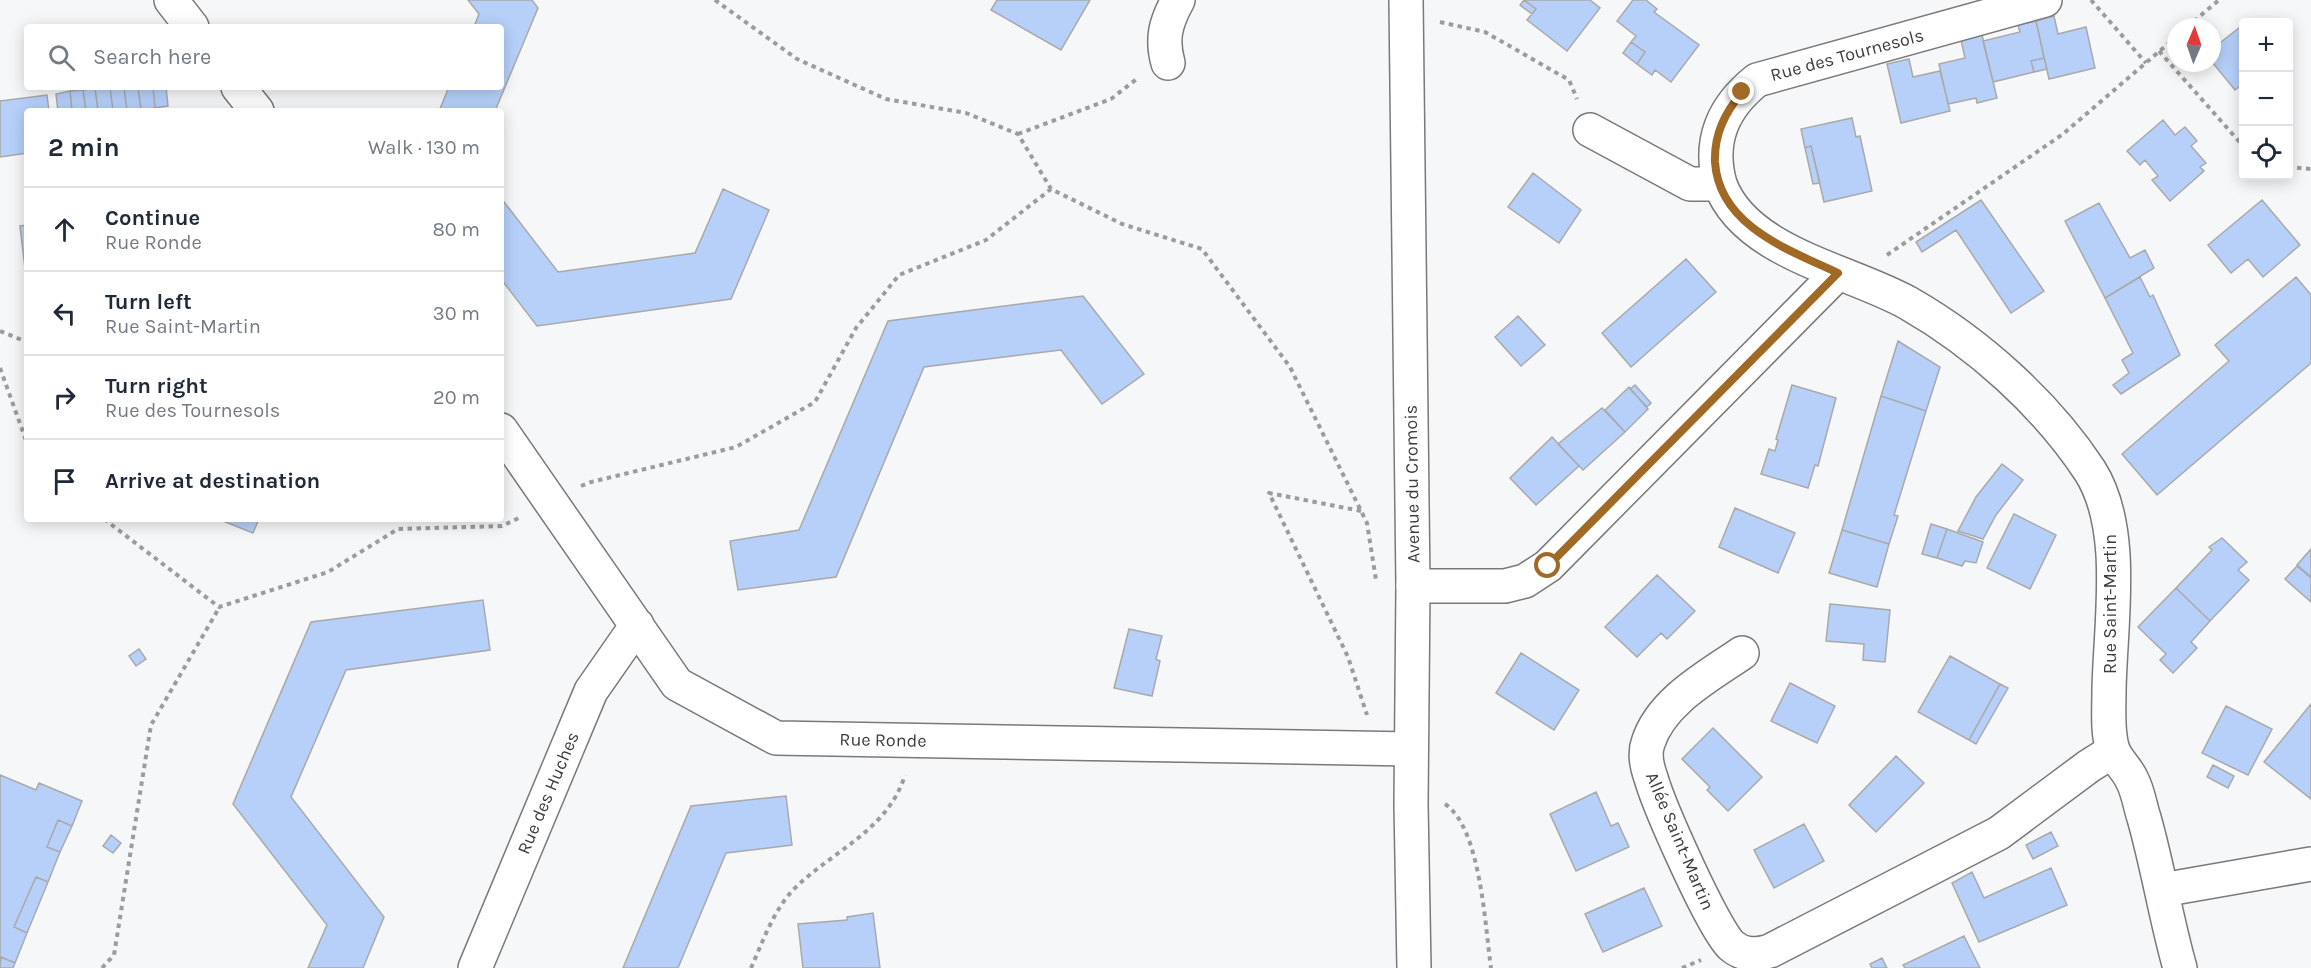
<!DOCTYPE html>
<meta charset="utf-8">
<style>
body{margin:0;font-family:Karla,sans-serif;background:#f6f6f7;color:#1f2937}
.controls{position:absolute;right:18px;top:18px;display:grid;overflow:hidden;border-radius:6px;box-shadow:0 3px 15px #0003}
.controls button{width:54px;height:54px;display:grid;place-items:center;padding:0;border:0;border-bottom:2px solid #e0e1e3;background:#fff;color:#1f2937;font:30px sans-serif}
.compass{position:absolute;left:2167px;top:18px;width:54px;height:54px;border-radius:50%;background:#fff;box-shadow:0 3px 15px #0003;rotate:2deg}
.stop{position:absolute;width:18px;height:18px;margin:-14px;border:4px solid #a16926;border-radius:50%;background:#fff}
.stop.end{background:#a16926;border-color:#fff;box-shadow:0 2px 6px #0008}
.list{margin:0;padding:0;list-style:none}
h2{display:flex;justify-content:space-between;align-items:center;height:78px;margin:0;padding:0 24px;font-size:26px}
h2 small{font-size:20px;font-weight:400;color:#747a83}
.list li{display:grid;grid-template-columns:39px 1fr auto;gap:18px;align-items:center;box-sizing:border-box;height:84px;padding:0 24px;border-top:2px solid #e0e1e3}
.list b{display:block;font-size:22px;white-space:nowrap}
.list p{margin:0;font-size:20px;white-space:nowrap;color:#747a83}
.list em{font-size:20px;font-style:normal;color:#747a83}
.icon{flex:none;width:33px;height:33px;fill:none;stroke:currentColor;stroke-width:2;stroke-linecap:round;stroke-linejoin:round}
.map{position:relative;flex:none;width:2311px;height:968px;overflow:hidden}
.search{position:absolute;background:#fff;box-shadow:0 3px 15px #0003;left:24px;top:24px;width:480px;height:66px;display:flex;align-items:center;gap:15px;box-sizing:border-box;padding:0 21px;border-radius:6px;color:#747a83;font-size:22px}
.panel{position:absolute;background:#fff;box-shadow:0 3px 15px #0003;left:24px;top:108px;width:480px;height:414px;border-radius:6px}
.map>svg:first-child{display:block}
</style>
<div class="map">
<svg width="2311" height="968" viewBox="0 0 2311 968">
<rect width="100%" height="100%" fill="#f6f7f8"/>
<path fill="#b6d0fa" stroke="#a9a9aa" stroke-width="1.5" d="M468,0h64l6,8 -43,103h-56l10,-24h52v-60h-27l5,-13z
M997,0h93l-29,50 -70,-40z
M1524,0h66l10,8 -33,43 -40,-31 9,-11z
M1524,0l12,9 -4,5 -12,-9z
M1646,0l11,9 -3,3 45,33 -28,37 -16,-12 -3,5 -15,-11 8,-12 -14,-10 5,-6 -19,-15 16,-21z
M2054,16l4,18 28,-7 9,41 -46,11 -13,-58z
M2036,21l8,37 -13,3 3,11 -41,10 -10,-41 37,-9 -2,-7z
M2244,24v59l-9,7 -23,-28v-13z
M1982,35l15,63 -20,5 -1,-5 -28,6 -9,-40 26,-6 -4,-18z
M1631,42l14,10 -8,12 -14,-11z
M2044,58l3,11 -13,3 -3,-11z
M1909,59l4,18 27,-6 10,40 -49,12 -14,-59z
M110,87l3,24h-15l-3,-23z
M110,87h14l3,24h-14z
M124,87h14l3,23 -14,1z
M138,87h15l2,21 -14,2z
M153,87h13l2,19 -13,2z
M95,88l3,23h-12l-3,-21z
M83,90l3,21h-14l-2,-20z
M70,91l2,20h-14l-2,-17z
M47,95l2,16h-22v42l-27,4v-56z
M1852,118l4,19 4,-1 12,55 -48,11 -13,-56 -6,2 -4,-19z
M2163,120l12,15 10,-8 12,14 -6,5 15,17 -6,4 4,4 -34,30 -18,-21 6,-4 -13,-16 -5,5 -13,-14z
M1811,146l9,37 -7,1 -8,-36z
M1533,173l48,37 -22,33 -51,-36z
M723,189l46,21 -38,89 -194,27 -36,-47v-81l57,74 137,-19z
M1981,200l63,91 -33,22 -55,-83 -34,22 -6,-10z
M2262,200l38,45 -37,32 -15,-18 -17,14 -23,-28z
M2099,203l31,55 15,-8 9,18 -49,30 -40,-77z
M27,225v52h-1l-6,-51z
M1686,259l30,33 -85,75 -29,-34z
M2140,277l10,20 3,-2 27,60 -59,39 -8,-9 16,-12 -7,-13 11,-7 -28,-55z
M2296,277l15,18v68l-154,132 -35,-41 107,-93 -14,-16z
M1083,296l61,78 -42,30 -41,-54 -137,17 -88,210 -98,13 -8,-49 69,-11 89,-209z
M1518,316l27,29 -24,21 -26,-29z
M1898,341l42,26 -14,44 -45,-15z
M1635,385l16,18 -4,4 -17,-18z
M1792,385l44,13 -18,68 -3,-1 -7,23 -47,-14 8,-25 6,2 3,-11 -2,-1z
M1629,387l19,22 -23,23 -20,-22z
M1881,396l45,15 -32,104 4,1 -9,28 -47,-14z
M1602,408l23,24 -42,38 -25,-26z
M1552,437l27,29 -43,39 -26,-27z
M2002,464l21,16 -27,35 -13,24 -25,-8 18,-34z
M1735,508l60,25 -17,40 -59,-26z
M2014,514l42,21 -26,54 -43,-21z
M218,519h41l-6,14z
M1931,524l16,5 -10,29 -15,-4z
M1947,529l36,13 -7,21 -11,-2 -3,5 -25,-8z
M1842,530l47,14 -12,43 -48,-14z
M2222,538l25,24 -9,8 11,10 -39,41 -34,-33 36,-38 -3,-3z
M2311,549v28l-14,-12z
M2297,566l14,12v24l-26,-23z
M1657,575l38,36 -28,28 -6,-6 -24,24 -32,-30z
M2176,588l34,33 -19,21 6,6 -24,25 -13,-13 6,-6 -28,-27z
M483,600l7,50 -144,20 -55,127 93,120 -21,51h-55l19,-43 -94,-121 78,-182z
M1830,604l60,6 -5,52 -22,-2 1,-16 -38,-3z
M1129,629l33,7 -6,23 4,2 -8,35 -38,-8z
M139,649l7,10 -10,7 -7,-10z
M1521,653l58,37 -25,40 -58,-37z
M1950,656l50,28 -31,56 -51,-28z
M1790,683l45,23 -18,37 -46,-22z
M2000,684l8,4 -32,56 -7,-4z
M2311,704v95l-47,-37z
M2226,706l46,23 -24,46 -46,-22z
M1713,728l49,49 -34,34 -21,-21 3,-3 -28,-28z
M1896,756l28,27 -48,49 -27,-27z
M2213,765l21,11 -6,12 -21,-11z
M0,775l36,15 3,-7 43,18 -10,25 -14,-6 -11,27 13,5 -12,30 -12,-5 -22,50 13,6 -12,30 -14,-6 -1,3z
M1596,792l15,34 7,-3 11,24 -53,24 -26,-57z
M786,796l6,49 -66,8 -48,115h-55l68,-162z
M58,820l14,6 -12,26 -13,-5z
M1804,824l20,37 -50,27 -20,-38z
M2051,832l7,14 -25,13 -7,-14z
M111,835l10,8 -8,10 -10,-7z
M2051,868l16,37 -88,37 -27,-59 20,-11 12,26z
M36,877l12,5 -21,51 -13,-6z
M1644,888l18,38 -59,26 -18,-38z
M873,913l7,55h-77l-5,-44 49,-4v-3z
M1964,936l16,32h-75l-2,-3z
M1,957l14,6 -2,5h-13z
M1882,958l5,10h-15l-2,-4z"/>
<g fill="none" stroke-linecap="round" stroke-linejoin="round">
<defs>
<path id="minor" d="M171,0l21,27
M1168,63c-7,-25 -2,-41 10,-63
M238,87l19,24
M1590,130l100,54h30c25,69 129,86 188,119 70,40 138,101 182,168 37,58 20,153 19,220 0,19 -2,42 4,59 4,11 15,20 19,30 6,11 8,26 12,38 14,49 22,101 36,150
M1720,184c-12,-43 3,-77 37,-104l288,-80
M501,430l176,254 99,54 635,11
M1413,586h92l20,-5 23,-15 290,-293
M1742,653c-33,23 -81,48 -94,90 -4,11 -1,24 3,35 8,28 63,153 81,168 12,10 24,9 38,5l229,-118 90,-67 24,-15
M2162,890l149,-26
M475,968l116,-277 46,-66"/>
<path id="tertiary" d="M1406,0l7,586 -2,218 3,164"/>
</defs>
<use href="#minor" stroke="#79797a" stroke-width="36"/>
<use href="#tertiary" stroke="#79797a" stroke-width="36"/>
<path stroke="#9b9c9d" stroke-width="4" stroke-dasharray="4.5 4.5" stroke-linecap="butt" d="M715,0l82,59 89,40 80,14 52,21 33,55 71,35 80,25 88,118 77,156 9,57
M2091,0l55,63
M1440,22l45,10 84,48 8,19
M2187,27l32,-27
M2159,51l85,96
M1018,134l93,-35 27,-21
M2288,167l23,2
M1887,255l176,-121 113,-97
M0,331l27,11
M0,368l27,75
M581,486l10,-4 145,-35 79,-45 41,-74 43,-53 87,-35 65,-51
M1361,511l-92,-18 79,164 19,58
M104,519l115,88 109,-35 70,-43 104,-3 19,-9
M1445,804c36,24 40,123 46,164
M102,968l12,-13 37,-230 68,-117
M751,968c12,-27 23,-59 44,-80 39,-38 93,-58 110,-113
M1682,968l19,-8"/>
<use href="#minor" stroke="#fff" stroke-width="33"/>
<use href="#tertiary" stroke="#fff" stroke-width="33"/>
</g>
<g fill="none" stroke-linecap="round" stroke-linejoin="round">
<path stroke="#a16926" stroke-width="8" d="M1548,566l290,-293c-49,-23 -119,-47 -123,-111 -1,-28 10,-49 27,-70"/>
</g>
<g text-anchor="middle" stroke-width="4.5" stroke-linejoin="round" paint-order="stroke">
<g font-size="18" fill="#3c3c3d" stroke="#fff">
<text transform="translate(1847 55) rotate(-15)" y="6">Rue des Tournesols</text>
<text transform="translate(1412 484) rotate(-91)" y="6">Avenue du Cromois</text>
<text transform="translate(2110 604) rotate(-90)" y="6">Rue Saint-Martin</text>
<text transform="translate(883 740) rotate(1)" y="6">Rue Ronde</text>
<text transform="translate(548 793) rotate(-67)" y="6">Rue des Huches</text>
<text transform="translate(1680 841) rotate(67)" y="6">Allée Saint-Martin</text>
</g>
</g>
</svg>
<div class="controls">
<button>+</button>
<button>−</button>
<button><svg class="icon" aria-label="locate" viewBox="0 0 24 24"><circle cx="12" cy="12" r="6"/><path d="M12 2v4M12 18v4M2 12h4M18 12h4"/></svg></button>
</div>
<svg class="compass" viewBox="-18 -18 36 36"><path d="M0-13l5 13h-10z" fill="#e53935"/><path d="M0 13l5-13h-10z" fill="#747a83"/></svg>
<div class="stop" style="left:1548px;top:566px"></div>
<div class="stop end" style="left:1742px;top:92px"></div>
<div class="search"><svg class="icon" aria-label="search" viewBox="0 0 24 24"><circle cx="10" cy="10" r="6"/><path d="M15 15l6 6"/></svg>Search here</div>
<section class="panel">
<h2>2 min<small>Walk · 130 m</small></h2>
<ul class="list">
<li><svg class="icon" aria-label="ahead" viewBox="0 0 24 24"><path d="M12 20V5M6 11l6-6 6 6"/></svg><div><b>Continue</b><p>Rue Ronde</p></div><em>80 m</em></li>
<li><svg class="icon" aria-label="left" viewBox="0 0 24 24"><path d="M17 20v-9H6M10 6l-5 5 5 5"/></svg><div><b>Turn left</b><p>Rue Saint-Martin</p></div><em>30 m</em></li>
<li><svg class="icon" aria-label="right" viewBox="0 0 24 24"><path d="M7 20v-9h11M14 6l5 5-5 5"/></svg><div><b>Turn right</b><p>Rue des Tournesols</p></div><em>20 m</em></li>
<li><svg class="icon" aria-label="arrive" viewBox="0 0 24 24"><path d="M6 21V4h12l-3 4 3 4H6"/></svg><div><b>Arrive at destination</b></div></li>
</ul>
</section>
</div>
